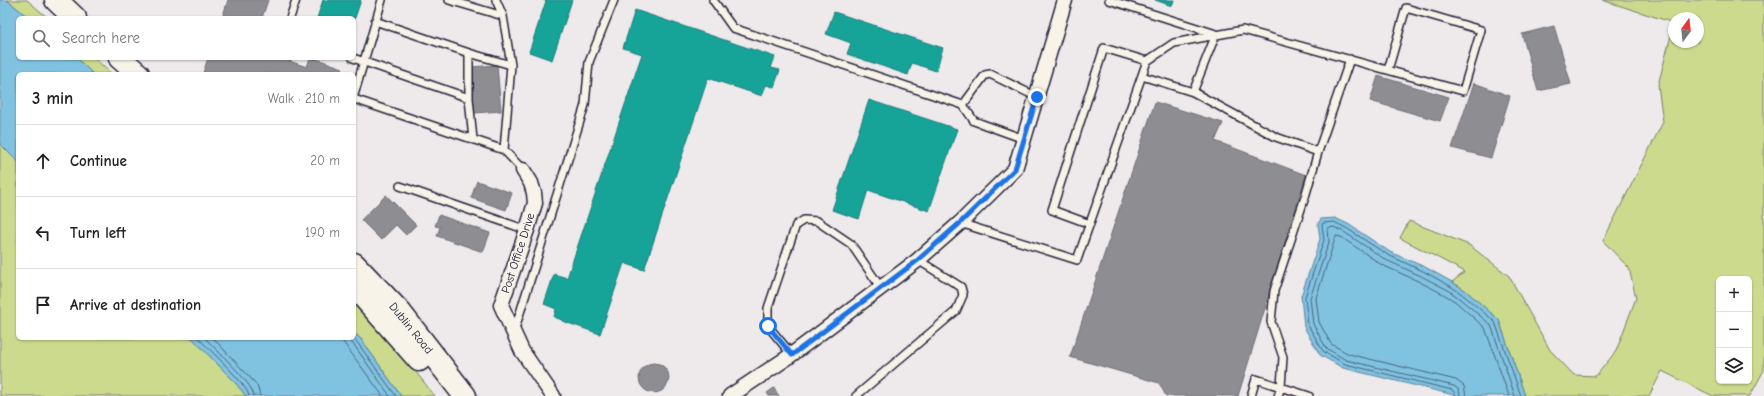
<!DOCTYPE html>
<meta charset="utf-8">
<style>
body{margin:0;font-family:"Comic Neue",sans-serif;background:#f2f2f2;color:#202124}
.controls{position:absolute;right:12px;bottom:12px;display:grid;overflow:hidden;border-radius:6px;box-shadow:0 1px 3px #0004}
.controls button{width:36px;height:36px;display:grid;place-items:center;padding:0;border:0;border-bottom:1px solid #e0e0e0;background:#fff;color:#202124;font:20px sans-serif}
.compass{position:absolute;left:1668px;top:12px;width:36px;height:36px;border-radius:50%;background:#fff;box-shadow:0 1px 3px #0004;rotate:15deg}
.stop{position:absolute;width:12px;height:12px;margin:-9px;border:3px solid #1a73e8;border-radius:50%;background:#fff}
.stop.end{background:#1a73e8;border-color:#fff;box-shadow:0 1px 4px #0008}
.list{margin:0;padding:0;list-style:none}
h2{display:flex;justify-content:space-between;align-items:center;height:52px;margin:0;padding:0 16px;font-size:17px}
h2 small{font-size:13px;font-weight:400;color:#757577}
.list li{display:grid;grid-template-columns:26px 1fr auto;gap:12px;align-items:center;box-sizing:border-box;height:72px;padding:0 16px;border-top:1px solid #e0e0e0}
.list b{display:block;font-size:15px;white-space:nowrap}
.list em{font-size:13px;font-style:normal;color:#757577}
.icon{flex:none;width:22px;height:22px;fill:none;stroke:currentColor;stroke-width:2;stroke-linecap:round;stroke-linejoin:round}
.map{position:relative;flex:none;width:1764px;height:396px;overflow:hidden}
.search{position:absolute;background:#fff;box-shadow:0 1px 3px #0004;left:16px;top:16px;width:340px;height:44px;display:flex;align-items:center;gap:10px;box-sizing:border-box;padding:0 14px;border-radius:6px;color:#757577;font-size:15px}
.panel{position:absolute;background:#fff;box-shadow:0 1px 3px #0004;left:16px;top:72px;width:340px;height:268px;border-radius:6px}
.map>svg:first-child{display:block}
</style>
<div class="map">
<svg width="1764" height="396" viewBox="0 0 1764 396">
<rect width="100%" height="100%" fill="#eee9ea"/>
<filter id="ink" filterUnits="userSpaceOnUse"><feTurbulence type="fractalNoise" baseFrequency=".025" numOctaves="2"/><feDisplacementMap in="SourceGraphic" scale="8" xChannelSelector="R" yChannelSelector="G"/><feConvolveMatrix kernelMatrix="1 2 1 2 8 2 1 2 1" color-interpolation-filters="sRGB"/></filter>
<g filter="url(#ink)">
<path fill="#ccda8d" stroke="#777e64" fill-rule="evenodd" d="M7,0h20l21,18h-19z
M1602,0h162v370l-14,26h-37l-51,-25 -13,25h-124l-26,-76 -34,-30 -13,-8 13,-10 -65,-34 9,-17 60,24 40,31 41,74 24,25 22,1 20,-25 20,-53 -7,-30 -26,-27 60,-119 -5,-37 16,-61v18h24v-24h-24v5zM1719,279h30v102h-30z
M77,58h17l18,16h-19z
M0,144l18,18v176h174l42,43 12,15h-246z
M354,302l36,38 45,56h-34l-40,-57 -7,-6z"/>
<path fill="#80c3e1" stroke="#5a839f" d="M0,0h7l22,18h-11v40h59l16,16h-75v88l-18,-18z
M1335,218l13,6 42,28 35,15 27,15 13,8 34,30 26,76h-67l-115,-28 -23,-13 -16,-28 -3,-31 19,-57 -2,-15 3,-5z
M354,333l7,6 40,57h-155l-12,-15 -42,-43h162z"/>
<path fill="#17a398" stroke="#1a7c7c" d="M323,0h38l-7,21v-3h-37z
M543,0h29l-20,60 -23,-8 17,-51z
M1155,0h19l-2,6z
M635,10l140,47 -4,11 9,2 -6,17 -8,-2 -4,11 -54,-18 -64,192 -20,-7 -24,71 -38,-13v-1l-8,-3 2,-8 -12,-5 10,-30 13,4 75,-224 -19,-6z
M834,12l109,36 -7,23 -24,-8 -4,12 -61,-21 4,-11 -25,-9z
M869,100l88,29 -28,82 -61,-21 -9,29 -27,-9z"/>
<path fill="#8d8d92" stroke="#6d6d78" d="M228,0h40l-6,18h-40z
M1554,26l17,58 -33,7 -16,-57z
M208,58h72l27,9 3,-9h4l29,10 -2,6h-134l-4,-1z
M497,65l4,46 -27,2 -3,-46z
M1378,76l71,21 -9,24 -70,-20z
M1474,83l36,13 -19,62 -39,-10z
M1155,102l68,21 -8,18 91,34 -68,221h-72l-7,-13 -89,-26z
M477,181l35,12 -6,17 -35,-12z
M386,195l30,30 -10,10 -10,-10 -15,15 -20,-20z
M439,215l51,18 -7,19 -46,-16 3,-9 -5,-1z
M639 378a15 15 0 1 1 30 0a15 15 0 1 1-30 0Z
M774,388l5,8h-10l-2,-3z"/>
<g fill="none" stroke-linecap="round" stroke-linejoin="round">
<path stroke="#48627d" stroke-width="1" d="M198,338c10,10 50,47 51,58
M205,338c10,11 48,45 49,58
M213,338l44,47 3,11
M340,338l43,58
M347,338l7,7 36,51
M354,338l42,58
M1455,396v-3l-3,-3 -107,-26 -22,-13 -15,-26 -3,-28 19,-57 -2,-15 1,-2 11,-1 12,6 42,27 35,16 27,15 12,8 33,28 26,74
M1460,396l-1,-6 -5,-4 -108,-26 -20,-12 -13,-24 -3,-26 19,-56 -1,-14 6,-1 10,5 42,28 35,16 27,14 11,8 32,27 24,71
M1466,396l-2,-10 -8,-6 -107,-26 -18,-10 -12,-22 -3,-24 20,-62 5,1 41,28 36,16 27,14 11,7 29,26 24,68"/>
<defs>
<path id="lane" d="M449,0l54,16 8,49 -7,85
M496,0l7,16
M713,0l20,28 230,77 11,16 50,18
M1109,0l107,34 -23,58 -51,-16
M290,18l6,-18
M375,21l94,32 42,12
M353,58l116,40 4,42
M1147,61l27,-18 69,-13 220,61 18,-61 -75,-22 -18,62
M1193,92l83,45 42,15 -13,45 -31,94 -3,31 12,35 -2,30 -3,9
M354,95l28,-95
M469,98v-45
M354,99l150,51 19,20
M963,105l22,-30 5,-1 47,23
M1318,152l32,-93
M400,186l127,44
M960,223l117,37 70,-199 -43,-13 -52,162 38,14
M514,332l71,-227 4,-43 25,-62
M792,355l-24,-29v-18l28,-83 8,-5 13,1 34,23 30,44
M856,396l100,-85 7,-16 -2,-8 -43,-27
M1251,396l5,-17 53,17"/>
<path id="street" d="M523,170l8,13 3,10 1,10 -8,27 -26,75 21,46 31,45
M730,396l57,-38 131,-98 42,-37 55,-54 50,-169"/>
<path id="primary" d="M56,0l19,18
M120,58l18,16
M354,264l45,47 66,85
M354,286l65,74"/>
</defs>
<use href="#lane" stroke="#22223b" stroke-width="10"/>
<use href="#street" stroke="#22223b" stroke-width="17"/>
<use href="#primary" stroke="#22223b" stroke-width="25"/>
<use href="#lane" stroke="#f7f3e8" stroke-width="7"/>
<use href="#street" stroke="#f7f3e8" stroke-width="14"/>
<use href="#primary" stroke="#f7f3e8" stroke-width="22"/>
</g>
</g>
<g fill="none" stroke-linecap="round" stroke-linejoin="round" filter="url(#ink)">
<path stroke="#1a73e8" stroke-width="5" d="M768,326l24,29 126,-95 42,-37 55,-54 22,-72"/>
</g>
<g text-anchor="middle" stroke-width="4" stroke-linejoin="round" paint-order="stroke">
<g font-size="12" fill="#22223b" stroke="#f7f3e8">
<text transform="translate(518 253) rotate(-72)" y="4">Post Office Drive</text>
<text transform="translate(411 328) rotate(51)" y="4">Dublin Road</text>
</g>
</g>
</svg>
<div class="controls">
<button>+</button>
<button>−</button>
<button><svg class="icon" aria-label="layers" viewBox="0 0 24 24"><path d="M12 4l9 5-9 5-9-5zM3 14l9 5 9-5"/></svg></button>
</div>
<svg class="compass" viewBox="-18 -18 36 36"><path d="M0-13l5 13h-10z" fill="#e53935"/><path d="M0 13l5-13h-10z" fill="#757577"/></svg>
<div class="stop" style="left:768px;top:326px"></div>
<div class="stop end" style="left:1037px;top:97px"></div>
<div class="search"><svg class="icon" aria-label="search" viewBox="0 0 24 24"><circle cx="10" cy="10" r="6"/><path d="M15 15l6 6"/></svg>Search here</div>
<section class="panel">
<h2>3 min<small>Walk · 210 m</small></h2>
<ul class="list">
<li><svg class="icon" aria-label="ahead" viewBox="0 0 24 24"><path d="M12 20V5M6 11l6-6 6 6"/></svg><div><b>Continue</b></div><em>20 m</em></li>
<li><svg class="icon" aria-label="left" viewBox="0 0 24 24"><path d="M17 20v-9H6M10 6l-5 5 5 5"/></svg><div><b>Turn left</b></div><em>190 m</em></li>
<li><svg class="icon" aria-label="arrive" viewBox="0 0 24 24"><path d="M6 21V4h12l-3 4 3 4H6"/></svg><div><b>Arrive at destination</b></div></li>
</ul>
</section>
</div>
